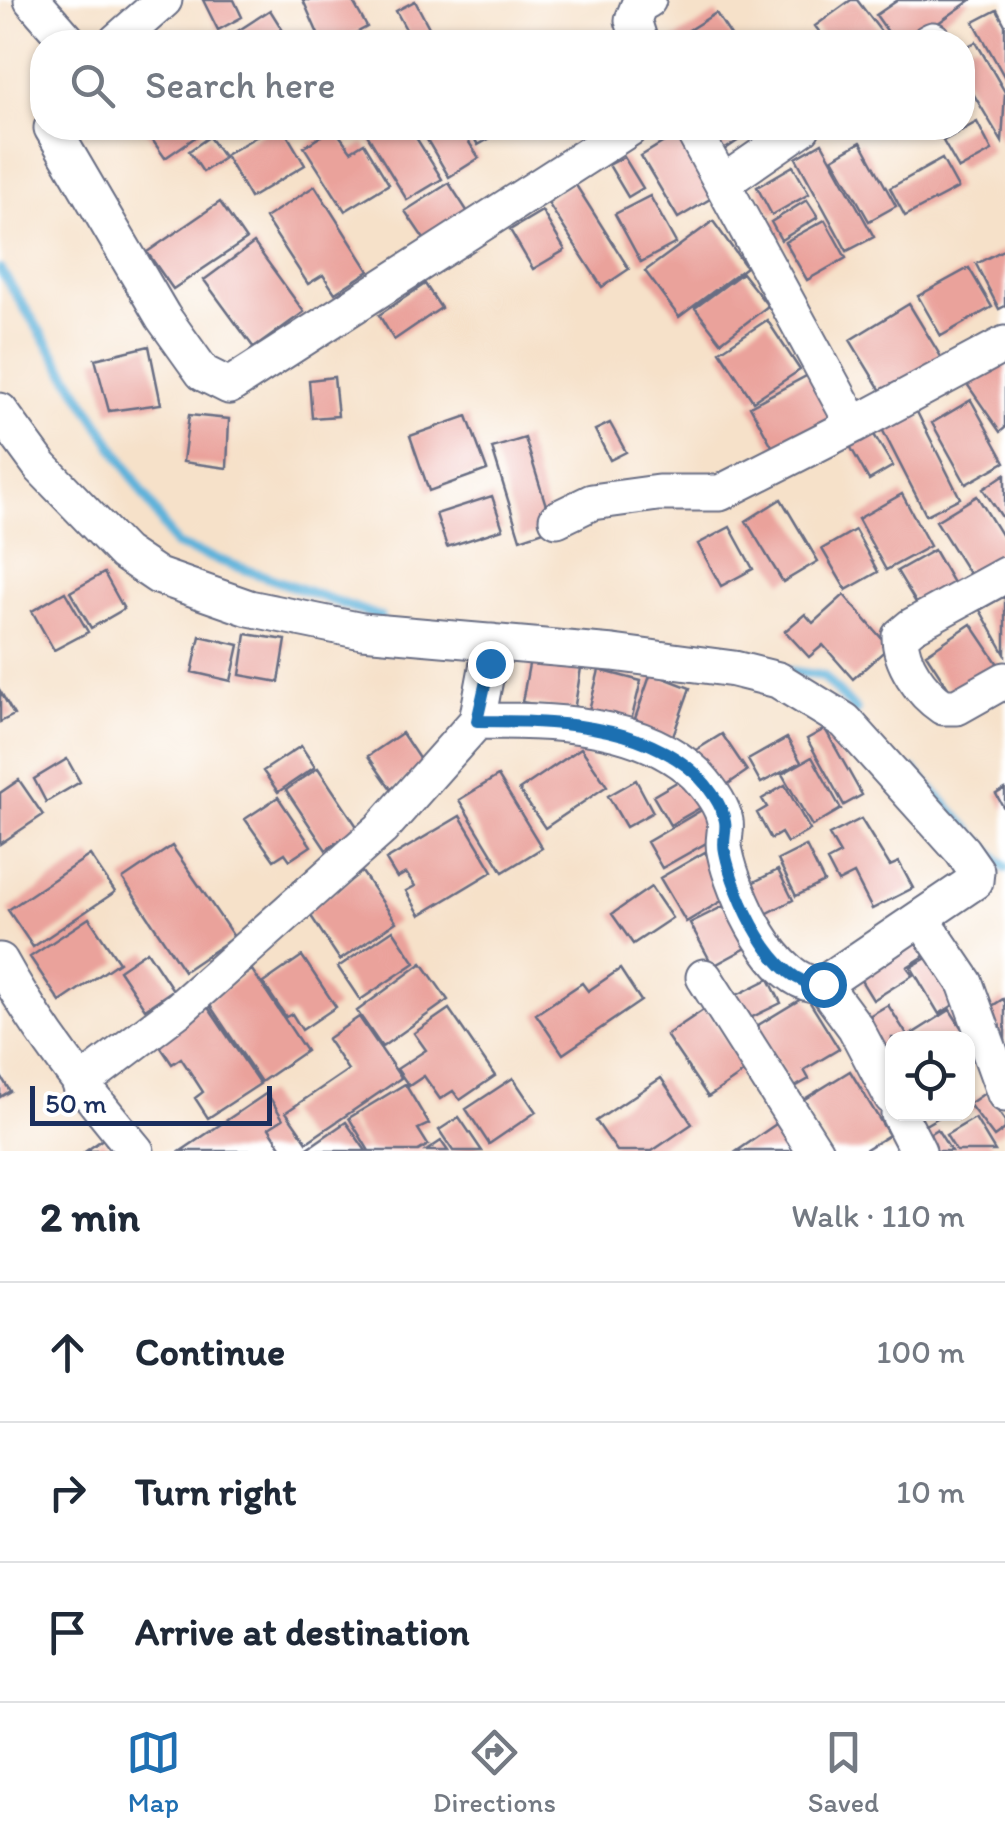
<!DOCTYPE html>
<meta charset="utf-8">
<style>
body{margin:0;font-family:Itim,sans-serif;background:#f6f6f7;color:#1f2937}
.controls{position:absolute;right:30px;bottom:30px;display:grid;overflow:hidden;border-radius:20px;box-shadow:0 2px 8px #0004}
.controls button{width:90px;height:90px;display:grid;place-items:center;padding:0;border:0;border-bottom:2px solid #e0e1e3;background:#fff;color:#1f2937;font:50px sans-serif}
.scale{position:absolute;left:30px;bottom:25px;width:242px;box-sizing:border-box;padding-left:10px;border:5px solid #1b2f5e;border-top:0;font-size:28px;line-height:35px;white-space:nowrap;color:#1b2f5e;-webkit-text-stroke:8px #fff;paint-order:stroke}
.stop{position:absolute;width:30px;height:30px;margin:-22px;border:8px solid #1f6fb2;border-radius:50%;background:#fff}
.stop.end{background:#1f6fb2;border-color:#fff;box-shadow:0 2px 10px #0008}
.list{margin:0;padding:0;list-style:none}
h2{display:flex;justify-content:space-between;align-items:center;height:130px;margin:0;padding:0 40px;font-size:42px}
h2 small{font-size:32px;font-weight:400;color:#747a83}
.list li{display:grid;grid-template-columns:65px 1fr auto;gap:30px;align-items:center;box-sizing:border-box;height:140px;padding:0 40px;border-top:2px solid #e0e1e3}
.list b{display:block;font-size:38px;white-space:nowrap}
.list em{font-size:32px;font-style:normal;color:#747a83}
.icon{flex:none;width:55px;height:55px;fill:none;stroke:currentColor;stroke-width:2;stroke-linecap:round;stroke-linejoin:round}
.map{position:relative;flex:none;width:1005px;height:1151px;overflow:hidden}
.search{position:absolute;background:#fff;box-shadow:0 2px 8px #0004;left:30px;right:30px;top:30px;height:110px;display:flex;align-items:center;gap:25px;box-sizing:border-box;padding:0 35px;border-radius:40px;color:#747a83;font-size:38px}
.sheet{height:550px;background:#fff}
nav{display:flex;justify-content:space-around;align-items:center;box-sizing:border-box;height:140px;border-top:2px solid #e0e1e3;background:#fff;font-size:28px;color:#747a83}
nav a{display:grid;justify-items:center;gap:5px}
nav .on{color:#1f6fb2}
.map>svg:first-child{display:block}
</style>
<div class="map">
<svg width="1005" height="1151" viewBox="0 0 1005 1151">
<rect width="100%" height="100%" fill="#fff"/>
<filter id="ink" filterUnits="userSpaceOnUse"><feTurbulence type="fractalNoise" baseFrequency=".01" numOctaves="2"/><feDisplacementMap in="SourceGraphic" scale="20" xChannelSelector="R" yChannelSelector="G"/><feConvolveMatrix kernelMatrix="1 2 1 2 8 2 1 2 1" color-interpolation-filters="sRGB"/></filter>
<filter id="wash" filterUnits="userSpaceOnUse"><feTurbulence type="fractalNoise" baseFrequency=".0048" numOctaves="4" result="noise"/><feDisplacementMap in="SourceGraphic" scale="40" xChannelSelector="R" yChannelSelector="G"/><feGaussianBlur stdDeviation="2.25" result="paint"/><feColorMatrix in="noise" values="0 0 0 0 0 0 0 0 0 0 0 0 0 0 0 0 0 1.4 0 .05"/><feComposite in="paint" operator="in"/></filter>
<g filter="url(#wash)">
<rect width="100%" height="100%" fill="#f6e1c9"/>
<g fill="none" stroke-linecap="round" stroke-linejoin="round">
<path stroke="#5eb2da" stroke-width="10" d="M0,269l176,276 204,72
M789,671l34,5 33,35
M913,770l92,98"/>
</g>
<g id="blocks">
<path fill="#eaa29b" d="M203,0h31l8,17 -24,13z
M303,0h49l15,27 -28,15h-30l9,-8z
M851,0h6l32,42h-62l-12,-16z
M898,0h73l-60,42h-16l-19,-27z
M415,1l18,34 -15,7h-5l-17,-31z
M270,10l20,32h-56l-4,-6z
M997,10l8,15v53l-31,-56z
M716,13l19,29h-65z
M976,42l29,50 -3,50 -40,-67v-26z
M977,122l15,29 -33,18 -16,-28z
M144,128h56l3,4 -38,26z
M271,128h12l22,37 -55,33 -25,-43z
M334,128l17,23 13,-8 25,41 -44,27 -41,-64z
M363,128h47l32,51 -35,21z
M420,128h40l19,30 -30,19z
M468,128h40l-30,17z
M705,128h38l5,6 -27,18z
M747,128h33l-24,14z
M682,131l38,62 -42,25 -37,-62z
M209,137l15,21 -21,14 -14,-21z
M861,142l35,64 -27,15 -36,-63z
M822,143l52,94 -27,14 -51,-93z
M624,157l19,31 -15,9 -19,-32z
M942,159l16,29 -53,28 -15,-28z
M793,166l16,28 -37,21 -15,-28z
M574,182l55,87 -27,18 -56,-87z
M449,183l22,34 -43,28 -23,-34z
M315,186l54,85 -34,22 -12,-18 -15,9 -43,-66z
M650,196l26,47 -35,19 -26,-48z
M807,200l11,17 -37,23 -10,-18z
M220,202l26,38 -73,49 -26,-37z
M542,211l23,39 -32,19 -23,-39z
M825,220l21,38 -39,22 -22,-38z
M713,221l33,46 -67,50 -34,-46z
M254,243l50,69 -50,36 -50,-68z
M1005,249v57l-6,3 -23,-45z
M969,268l23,39 -51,29 -23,-40z
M742,273l26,33 -47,36 -26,-34z
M425,284l16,24 -47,32 -15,-25z
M909,304l34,56 -59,36 -34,-56z
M767,320l33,50 -47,31 -33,-50z
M149,346l12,58 -52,7 -14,-52z
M1005,362v66l-5,4 -33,-48z
M812,373l26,48 -61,34 -27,-49z
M334,377l4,39 -26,2 -3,-38z
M971,400l34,62 -39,22 -34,-61z
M916,410l44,88 -34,17 -45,-88z
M189,415l40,4 -2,49 -44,-6z
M467,416l20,54 -58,21 -19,-55z
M610,423l16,29 -16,8 -15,-30z
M873,433l20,33 -24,14 -19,-34z
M525,438l28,90 -33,11 -28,-91z
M1005,474v41l-3,2 -19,-28z
M902,494l28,52 -44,24 -28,-51z
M492,496l11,33 -56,18 -11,-33z
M977,496l28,45v23l-30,19 -39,-62z
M781,499l37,62 -35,21 -37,-61z
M730,527l23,42 -32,17 -23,-42z
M855,530l23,42 -32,18 -24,-41z
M934,550l26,45 -36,21 -27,-45z
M104,573l20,36 -33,19 -21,-36z
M65,592l23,40 -34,18 -22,-39z
M844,595l45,52 -36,32 -30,-34 -14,12 -24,-26 20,-17 8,9z
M1005,596v58l-25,-44z
M971,624l33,49 -46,30 -32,-49z
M246,634l40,6 -7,42 -39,-7z
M200,636l39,9 -8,36 -39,-9z
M530,659l51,9 -7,43 -52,-9z
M599,670l42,11 -13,52 -42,-11z
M651,673l39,15 -21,59 -39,-14z
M0,691l14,24 -14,7z
M825,729l37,66 -18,10 -37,-66z
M402,733l22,33 -33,23 -23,-33z
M722,734l25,37 -29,20 -25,-39z
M787,738l14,24 -40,21 -13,-23z
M301,746l14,21 -37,25 -15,-21z
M581,748l26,38 -62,42 -26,-38z
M812,757l29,52 -29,17 -30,-52z
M67,759l13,23 -34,20 -12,-23z
M318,768l40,60 -32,22 -40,-60z
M498,776l44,72 -39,24 -44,-72z
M687,776l16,30 -33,19 -17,-29z
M19,780l24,35 -43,29v-51z
M636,780l17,32 -27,15 -18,-31z
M785,785l25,45 -23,13 -6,-10 -10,6 -14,-26 10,-6 -5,-8z
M1005,789v21l-9,-16z
M278,797l33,49 -21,14 -5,-7 -11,7 -29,-41z
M707,807l15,27 -60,34 -15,-26z
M460,816l33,55 -73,44 -14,-24 9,-5 -9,-13 -9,5 -11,-18z
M861,819l29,47 9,-4 14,26 -41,21 -18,-35 -16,8 -11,-21 13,-7 -11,-19z
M172,846l62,91 -50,34 -61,-92z
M806,846l18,36 -28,14 -18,-36z
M705,852l25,44 -44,26 -26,-44z
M90,855l25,37 -82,55 -25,-37z
M778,870l15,30 -31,16 -16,-30z
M362,872l34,50 -56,38 -33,-50z
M651,887l21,31 -39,26 -21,-30z
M728,904l22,42 -37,20 -23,-43z
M89,918l30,44 -59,40 -30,-45z
M393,930l22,33 -55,37 -22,-33z
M918,936l11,17 -22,14 6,8 -40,25 -16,-26z
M147,951l26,39 -28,19 -26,-39z
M932,955l28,46 -21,13 -28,-47z
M302,956l34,51 -34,23 -10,-16 -6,3 -23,-34z
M422,963l26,37 -66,47 -25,-36z
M620,969l21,32 -78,53 -27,-40 46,-31 6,8z
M252,970l54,81 -45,31 -54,-81z
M769,979l12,24 -35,17 -11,-24z
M806,996l33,53 -35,21 5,9 -16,9 -38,-61z
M1003,999l2,3v39l-19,-31z
M205,1003l55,81 -52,34 -13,-20 8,-6 -22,-34 -9,6 -18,-27z
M888,1005l21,33h-17v43l-35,-58z
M449,1009l46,67 -35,24 -7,-9 -13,8 -16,-23 -15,10 -12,-17 29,-19 -12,-17z
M705,1009l41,62 -38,26 -42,-62z
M950,1010l18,28h-54l-2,-4z
M359,1017l42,61 -94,64 -21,-30 62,-42 -21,-31z
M850,1071l39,64 -26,16h-29l-31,-51z
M0,1075l10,16 -10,6z
M513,1078l23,34 -47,32 -23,-35z
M661,1078l31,46 -40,27h-35l-21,-30z
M405,1084l24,40 -11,5 10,16 -10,6h-49l-20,-33z
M267,1093l16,26 -14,9 15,23h-103z
M985,1093l20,28v8l-11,8 -25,-33z
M917,1114h27l-19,11z
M459,1117l23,34h-29l-14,-21z
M975,1118l20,33h-39l-10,-16z
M346,1122l20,29h-57l-1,-3z
M779,1122l19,29h-61z
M937,1129l14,22h-29l-6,-9z
M103,1139l8,12h-25z
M441,1141l7,10h-22z"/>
</g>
</g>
<g filter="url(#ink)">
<use href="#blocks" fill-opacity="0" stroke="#686d83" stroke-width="2.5"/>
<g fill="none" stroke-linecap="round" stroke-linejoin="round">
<defs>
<path id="street" d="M32,0l37,42
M116,42l48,-42
M640,42l-7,-22 6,-15 9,-5
M929,42l4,-2
M52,128l111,189 40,56 26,13 401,-258
M692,128l162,297 151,-81
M724,182l78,-54
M0,411l41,56 83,86 34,23 91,32 113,23 251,22 121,16 44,11 67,41 117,130 14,20 -1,10 -152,103
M557,519l35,-17 66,-9h62l134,-68
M1005,575l-93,51 -12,10c0,27 21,56 43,71h14l48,-27
M477,721c71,0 164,0 220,54 10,11 25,30 28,46 2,10 -3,20 0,31 8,40 50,138 98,132l32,43 37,70
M921,918l44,65 40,111
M0,961c38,69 86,130 136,190
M704,977l111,174
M80,1084l99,-75 202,-180 96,-108 15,-79
M899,1114l19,37"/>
</defs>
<use href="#street" stroke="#686d83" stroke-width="39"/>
<use href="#street" stroke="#fff" stroke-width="35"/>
</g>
</g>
<g fill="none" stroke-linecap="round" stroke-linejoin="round" filter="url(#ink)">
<path stroke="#1f6fb2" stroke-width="12" d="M490,663l-13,58c72,0 164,1 220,54 11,11 25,30 28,46 2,10 -3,20 0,31 8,40 49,138 98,132"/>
</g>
</svg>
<div class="controls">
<button><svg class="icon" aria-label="locate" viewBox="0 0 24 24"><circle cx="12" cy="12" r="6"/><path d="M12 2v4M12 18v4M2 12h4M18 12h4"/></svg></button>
</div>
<div class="scale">50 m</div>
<div class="stop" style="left:823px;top:984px"></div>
<div class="stop end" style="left:490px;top:663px"></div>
<div class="search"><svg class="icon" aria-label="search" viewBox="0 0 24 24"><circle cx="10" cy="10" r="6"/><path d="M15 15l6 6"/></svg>Search here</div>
</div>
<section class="sheet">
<h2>2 min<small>Walk · 110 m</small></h2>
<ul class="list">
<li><svg class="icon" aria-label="ahead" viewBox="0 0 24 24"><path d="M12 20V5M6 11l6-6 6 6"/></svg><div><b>Continue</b></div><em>100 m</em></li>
<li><svg class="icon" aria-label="right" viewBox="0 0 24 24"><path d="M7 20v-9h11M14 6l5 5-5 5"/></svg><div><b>Turn right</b></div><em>10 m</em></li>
<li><svg class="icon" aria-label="arrive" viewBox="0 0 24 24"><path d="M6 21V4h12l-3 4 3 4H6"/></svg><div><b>Arrive at destination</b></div></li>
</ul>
</section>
<nav>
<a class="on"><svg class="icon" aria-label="map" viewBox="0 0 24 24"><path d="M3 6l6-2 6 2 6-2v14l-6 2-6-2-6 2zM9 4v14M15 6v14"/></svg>Map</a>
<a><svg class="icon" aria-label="directions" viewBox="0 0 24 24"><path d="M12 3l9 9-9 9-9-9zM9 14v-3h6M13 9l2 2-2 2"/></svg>Directions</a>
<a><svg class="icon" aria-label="saved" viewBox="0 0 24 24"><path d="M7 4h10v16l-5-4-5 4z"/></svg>Saved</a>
</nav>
